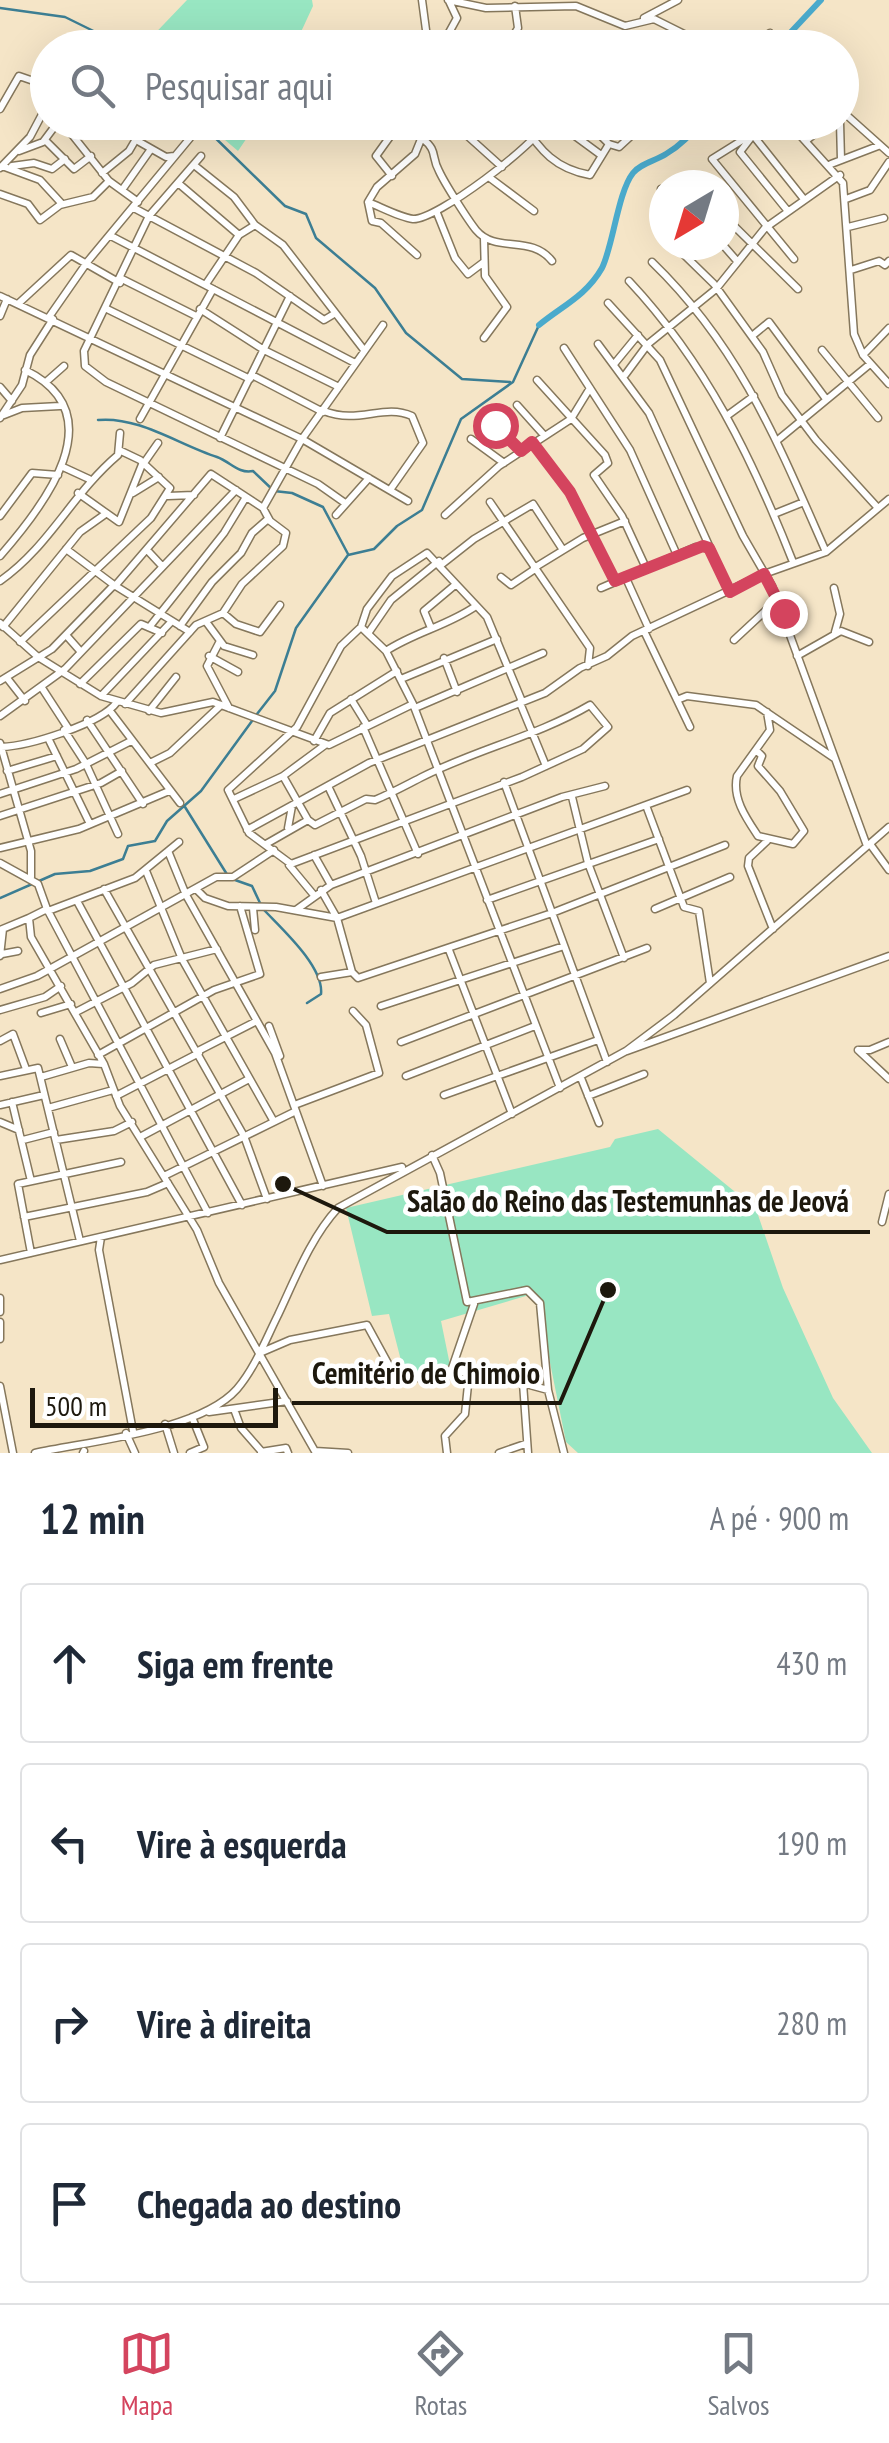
<!DOCTYPE html>
<html lang="pt">
<meta charset="utf-8">
<style>
body{margin:0;font-family:"PT Sans Narrow",sans-serif;background:#f2f2f3;color:#1f2937}
.compass{position:absolute;left:649px;top:170px;width:90px;height:90px;border-radius:50%;background:#fff;box-shadow:0 10px 40px #0002;rotate:218deg}
.scale{position:absolute;left:30px;bottom:25px;width:248px;box-sizing:border-box;padding-left:10px;border:5px solid #1d180d;border-top:0;font-size:28px;line-height:35px;white-space:nowrap;color:#1d180d;-webkit-text-stroke:8px #fff;paint-order:stroke}
.stop{position:absolute;width:30px;height:30px;margin:-22px;border:8px solid #d4445e;border-radius:50%;background:#fff}
.stop.end{background:#d4445e;border-color:#fff;box-shadow:0 2px 10px #0008}
.list{margin:0;padding:0;list-style:none}
h2{display:flex;justify-content:space-between;align-items:center;height:130px;margin:0;padding:0 40px;font-size:42px}
h2 small{font-size:32px;font-weight:400;color:#747a83}
.list li{display:grid;grid-template-columns:65px 1fr auto;gap:30px;align-items:center;box-sizing:border-box;height:160px;margin:0 20px 20px;padding:0 20px;border:2px solid #e0e1e3;border-radius:10px}
.list b{display:block;font-size:38px;white-space:nowrap}
.list em{font-size:32px;font-style:normal;color:#747a83}
.icon{flex:none;width:55px;height:55px;fill:none;stroke:currentColor;stroke-width:2;stroke-linecap:round;stroke-linejoin:round}
.map{position:relative;flex:none;width:889px;height:1453px;overflow:hidden}
.search{position:absolute;background:#fff;box-shadow:0 10px 40px #0002;left:30px;right:30px;top:30px;height:110px;display:flex;align-items:center;gap:25px;box-sizing:border-box;padding:0 35px;border-radius:55px;color:#747a83;font-size:38px}
.sheet{height:850px;background:#fff}
nav{display:flex;justify-content:space-around;align-items:center;box-sizing:border-box;height:140px;border-top:2px solid #e0e1e3;background:#fff;font-size:28px;color:#747a83}
nav a{display:grid;justify-items:center;gap:5px}
nav .on{color:#d4445e}
.map>svg:first-child{display:block}
</style>
<div class="map">
<svg width="889" height="1453" viewBox="0 0 889 1453">
<rect width="100%" height="100%" fill="#f5e5c7"/>
<path fill="#98e6c2" d="M187,0h125l1,6 -19,41h-152z
M205,123h52l-19,28z
M658,1129l98,80 27,79 50,110 39,55h-294l-12,-11 -30,-149 -95,28 9,44 -45,11 -16,-62 -17,2 -26,-108 264,-61 5,-8z"/>
<g fill="none" stroke-linecap="round" stroke-linejoin="round">
<path stroke="#3c7e93" stroke-width="2.5" d="M0,8l65,9 63,31
M199,122l86,84 21,8 10,24 59,50 31,45 56,46 48,3
M98,420c41,-4 81,25 119,37 14,5 21,17 36,14l21,20 18,2 31,14 25,47
M257,714l18,-23 21,-63 52,-73 26,-6 23,-23 25,-16 39,-91 52,-37 26,-57
M185,807l43,69
M235,880l17,6 8,17
M0,898l55,-24 35,-3 33,-12 5,-13 27,-5 12,-20 34,-30 51,-70
M264,910c19,20 60,57 57,84l-14,9"/>
<path stroke="#4aaacc" stroke-width="6" d="M776,48l45,-48
M539,325c23,-19 47,-29 63,-57 11,-22 16,-76 31,-95 8,-10 22,-12 33,-19 14,-8 24,-19 35,-32"/>
<defs>
<path id="minor" d="M422,0l6,45
M448,0l38,8 90,-2 49,20 29,-7 58,29
M644,18l34,-18
M511,39l13,9
M424,48l22,-10 11,-20 -8,-17
M506,48l12,-20 -3,-22
M685,48l9,-13
M748,48l22,-15
M0,109l19,-33 29,10
M842,111l47,42
M62,122l47,59 29,21
M452,122l50,45
M522,122c18,29 34,47 68,53l19,-31
M556,122l45,33
M763,122l-23,30 47,58
M788,122l55,61 11,151 9,21 26,29
M840,122l1,38
M752,134l-40,25 82,100
M752,134l51,64
M423,139c15,12 8,18 16,32 6,13 29,49 37,59 20,24 55,4 76,31
M45,140l29,29 17,-13
M136,140l30,17 8,-1
M807,140l22,-18
M609,144l10,3 27,-25
M609,144l-7,-7 13,-15
M19,151l24,-9 15,-20
M201,156l-52,60 -65,135 1,15 21,16 212,102 27,19
M831,164l47,-18
M194,165l40,32 21,28 28,20 81,105
M2,166l38,14 22,24
M12,166l22,-3 18,6 13,-10
M0,168l30,-31 18,-34
M102,173l27,-22 17,-29
M392,176l-16,-20 18,-25v-9
M490,178l44,33
M178,183l61,52
M661,189l3,2
M122,190l29,-41
M0,194l28,10 12,16 20,-15 33,-8 16,-16
M846,199l24,-9 19,-28
M368,202c13,5 31,15 45,17 24,1 122,-74 134,-97
M134,208l122,65 68,47 10,-6
M437,213l18,45 13,16 16,-12
M724,216l74,73
M848,227l36,-9
M111,236l244,127
M674,245l40,39 49,68 19,43 34,45 62,68
M723,245l14,16
M417,255l-36,-32 -9,-2 -4,-19 9,-15 38,-33 13,-32
M652,262c88,85 126,181 174,290
M851,270l28,-9 6,4 4,-4
M122,279l74,37
M629,281c77,82 123,177 164,281
M206,284l33,-49 16,-10
M0,296l302,143 -39,69 7,13 16,12 -3,13 -41,38 -19,29 -27,12 -71,79
M19,303l52,-48 49,28
M608,303l52,57 83,176 29,50 95,260
M107,309l143,70
M200,309l64,41 75,37
M0,316l7,-17
M49,317l39,-56 102,-123
M383,325l-81,114 106,62
M752,336l17,-14 57,77
M484,338l23,-31 -22,-31 -1,-38
M598,344l51,69 81,179
M564,348l66,102 47,105
M822,350l56,68
M863,355l26,-27
M615,363l23,-28
M252,375l71,37
M625,375l23,-31 68,-55 49,-61 75,-53
M537,380l68,75 3,8 -14,12 28,41 24,52
M47,381l17,-15
M0,387l12,14
M517,405l26,29
M324,411c35,14 59,-8 88,5l11,27 -33,47
M4,415l18,-7 38,-2
M728,415l26,-19
M0,418l22,-33 8,-30 23,-36
M140,419l73,-130
M495,425l26,26
M220,438l70,-142
M471,439l33,24
M779,439l91,-75
M532,442l38,50 45,89
M144,463l14,-20
M63,467l26,12
M78,493l41,29 24,-60
M133,493l26,-16
M168,496l26,-1
M490,502l100,146 -2,18
M774,514l30,-12
M336,515l33,-37
M445,515l54,-49 72,-47 19,-31
M0,516l32,-43 26,2
M66,549l48,36 76,47
M148,551l14,15
M0,556c44,-50 116,-142 25,-186
M441,565l33,-26 59,-35 30,46
M534,568l49,-30 42,-17
M625,576l24,53
M501,577l10,8 24,-16
M0,581c49,-34 72,-87 118,-126l2,-22
M115,586l96,-112 52,34
M601,588l95,-41 12,1
M834,588l6,26 -5,18
M223,613l13,11 24,8 20,-27
M0,623l38,34 63,39 60,17 52,-11 116,43 84,-41
M207,623l17,23 29,9
M151,625l73,-92 22,-36
M180,626l32,-44 29,-29 11,-20 16,-14
M3,627l77,-95 24,-17
M361,627l25,24 27,53 147,384
M431,628l-7,-17 31,-26
M644,631l46,96
M369,632l22,-32 48,-39
M66,635l15,17
M734,640l44,-41
M220,641l-13,25 22,42
M20,642l131,-124 19,-30 -30,-28 -21,-10
M386,651c29,-19 61,-25 90,-45
M209,656l29,16
M797,656l44,-25 28,11
M444,658l13,34
M7,678l18,23
M401,679l96,-40
M0,681l52,-32 62,-64
M80,684l61,-60 21,9
M42,688l26,40
M101,696l71,-75
M351,699l16,26
M677,700l10,-4 69,9 78,53
M415,708l128,-55
M110,711l70,92
M149,711l27,-34
M0,716l65,-47 171,-179
M87,720l56,84
M363,727l55,127
M64,730l22,34 32,70
M49,740l41,84
M314,741l16,-28 67,-42
M0,743l31,108v26
M1,747c28,-1 100,-23 116,-45
M756,750l6,6 -4,10 22,25 24,40 -11,13 -35,-8c-12,-18 -26,-38 -21,-60l33,-46 -3,-18
M150,763l20,-10 51,-48
M7,771l50,-15
M283,776l25,44
M504,782l103,280
M328,786l33,70 15,47
M0,794l76,-25 55,-28
M572,797l16,66 36,95
M234,799l49,-23 42,-31
M647,808l37,99 15,4 11,72
M0,816l101,-33 21,-12
M288,828l4,-22
M247,830l122,-67 176,-70 35,-25 27,-12 25,-20 132,-62 62,-22 63,-53
M767,841l-18,17 -1,8 25,63
M266,844l42,-24 7,5 51,-26 9,1c17,-7 33,-16 49,-24 54,-27 113,-40 166,-71l18,22 -25,22 -61,28 -231,87 -42,-31 -21,-43 69,-63 44,-81 20,-19 6,-18 25,-33 35,-23 60,64 34,82 -1,4 26,63
M870,844l19,26
M0,848l79,-19 90,-38
M168,851l18,44 89,158 48,133
M314,855l17,30
M0,863l38,21 9,25 -18,9 2,19 73,127 16,42 77,124 22,53 97,170
M289,865l24,29
M146,871l36,88 91,161
M104,889l140,247 23,63
M196,889l9,9 23,8 48,1 61,11 350,-128
M321,890l16,28 15,54
M487,900l172,-61
M77,901l165,304
M253,908l2,22
M47,909l161,304
M655,909l75,-32
M296,910l35,-25 231,-88 43,-11
M48,911l87,-33 44,-36
M0,930l29,-12
M449,950l63,164
M2,954l16,-3
M0,956l3,-27
M321,977l31,-5 6,6 194,-65 173,-68
M0,989l37,-13 179,-99h17l41,-27
M381,1006l183,-60
M0,1010l45,-13 16,-11
M76,1012l56,-29 22,-18 63,-16
M41,1013l30,-9
M269,1026l11,30
M60,1039l12,28
M0,1041l13,-7 13,35
M401,1042l246,-94
M858,1050l31,29
M858,1050h12l19,-8
M198,1051l57,-29
M627,1051l262,-95
M98,1055l116,-65 46,-16 -20,-68
M0,1076l38,-8 42,173
M406,1076l129,-50
M41,1077l48,-14 14,1
M581,1078l18,45
M444,1095l154,-55
M116,1096l83,-43
M588,1096l56,-22
M12,1102l19,79
M297,1104l82,-31 -13,-48 -13,-14
M0,1105l44,-10
M48,1108l65,-18
M0,1122l19,8
M142,1136l107,-57
M23,1140l31,-8
M56,1140l58,-9 18,-9
M432,1155l8,18 27,129 60,-12 13,13 8,87 16,63
M164,1176l132,-65
M24,1217l123,-25 21,-9
M882,1222l7,-28
M101,1237l-2,13 34,181
M31,1253l-13,-69 103,-22
M0,1260l402,-93
M0,1298v14
M0,1322v17
M262,1352l28,-12 77,-15 30,55c19,2 37,-10 55,-9 32,2 65,10 96,19
M451,1371l23,-67
M523,1383l5,70
M0,1386l13,67
M234,1409l7,19 21,24
M209,1412l78,-11
M165,1424l9,29
M126,1433l9,20
M315,1451l33,2
M261,1452l25,-4 2,5
M35,1453c55,-12 165,-22 202,-64 18,-21 29,-50 41,-74 17,-36 33,-78 60,-107l288,-157 48,-36 215,-188
M83,1453l1,-2
M190,1453l14,-6 -12,-30
M447,1453l-2,-17 20,-22 4,-39
M499,1453l26,-9"/>
</defs>
<use href="#minor" stroke="#85775c" stroke-width="9"/>
<use href="#minor" stroke="#fff" stroke-width="6"/>
</g>
<g fill="none" stroke-linecap="round" stroke-linejoin="round">
<path stroke="#d4445e" stroke-width="12" d="M495,425l26,26 11,-9 38,50 45,89 88,-35 6,2 21,44 34,-18 20,39"/>
</g>
<path fill="none" stroke="#1d180d" stroke-width="4" d="M283 1184L387 1232H870M608 1290L560 1403H292"/>
<g fill="#1d180d" stroke="#fff" stroke-width="4">
<circle cx="283" cy="1184" r="10"/>
<circle cx="608" cy="1290" r="10"/>
</g>
<g font-size="30" text-anchor="middle" font-weight="bold" fill="#1d180d" stroke="#fff" stroke-width="9" stroke-linejoin="round" paint-order="stroke">
<text x="628" y="1212">Salão do Reino das Testemunhas de Jeová</text>
<text x="426" y="1384">Cemitério de Chimoio</text>
</g>
</svg>
<svg class="compass" viewBox="-18 -18 36 36"><path d="M0-13l5 13h-10z" fill="#e53935"/><path d="M0 13l5-13h-10z" fill="#747a83"/></svg>
<div class="scale">500 m</div>
<div class="stop" style="left:495px;top:425px"></div>
<div class="stop end" style="left:784px;top:613px"></div>
<div class="search"><svg class="icon" aria-label="search" viewBox="0 0 24 24"><circle cx="10" cy="10" r="6"/><path d="M15 15l6 6"/></svg>Pesquisar aqui</div>
</div>
<section class="sheet">
<h2>12 min<small>A pé · 900 m</small></h2>
<ul class="list">
<li><svg class="icon" aria-label="ahead" viewBox="0 0 24 24"><path d="M12 20V5M6 11l6-6 6 6"/></svg><div><b>Siga em frente</b></div><em>430 m</em></li>
<li><svg class="icon" aria-label="left" viewBox="0 0 24 24"><path d="M17 20v-9H6M10 6l-5 5 5 5"/></svg><div><b>Vire à esquerda</b></div><em>190 m</em></li>
<li><svg class="icon" aria-label="right" viewBox="0 0 24 24"><path d="M7 20v-9h11M14 6l5 5-5 5"/></svg><div><b>Vire à direita</b></div><em>280 m</em></li>
<li><svg class="icon" aria-label="arrive" viewBox="0 0 24 24"><path d="M6 21V4h12l-3 4 3 4H6"/></svg><div><b>Chegada ao destino</b></div></li>
</ul>
</section>
<nav>
<a class="on"><svg class="icon" aria-label="map" viewBox="0 0 24 24"><path d="M3 6l6-2 6 2 6-2v14l-6 2-6-2-6 2zM9 4v14M15 6v14"/></svg>Mapa</a>
<a><svg class="icon" aria-label="directions" viewBox="0 0 24 24"><path d="M12 3l9 9-9 9-9-9zM9 14v-3h6M13 9l2 2-2 2"/></svg>Rotas</a>
<a><svg class="icon" aria-label="saved" viewBox="0 0 24 24"><path d="M7 4h10v16l-5-4-5 4z"/></svg>Salvos</a>
</nav>
